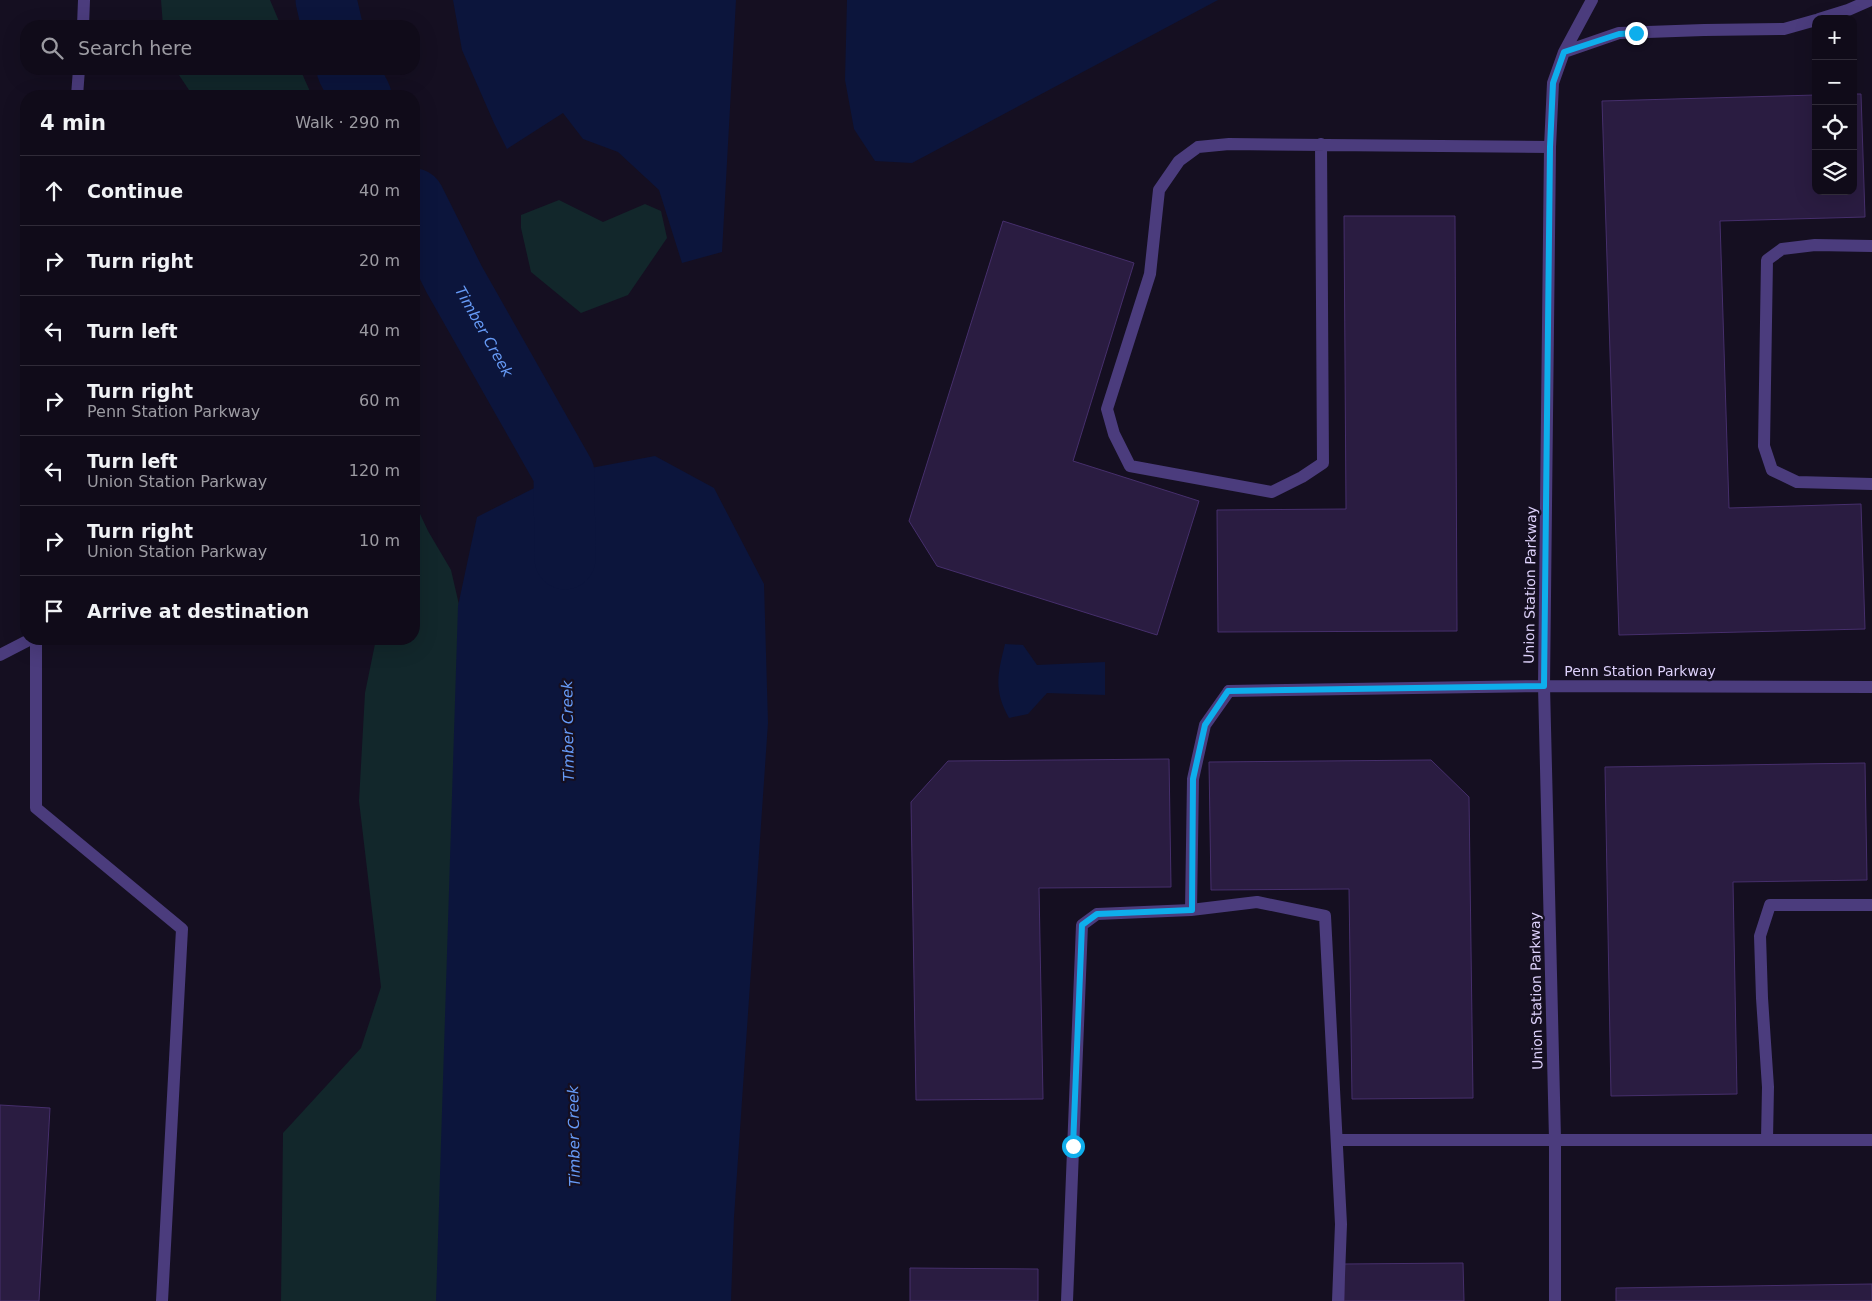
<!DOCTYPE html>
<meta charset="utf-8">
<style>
body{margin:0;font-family:"DejaVu Sans",sans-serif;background:#191422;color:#f1f3f6}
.controls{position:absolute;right:15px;top:15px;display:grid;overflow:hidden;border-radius:10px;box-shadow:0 5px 20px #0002}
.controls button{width:45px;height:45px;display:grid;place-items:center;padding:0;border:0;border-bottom:1px solid #302b38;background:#100b19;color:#f1f3f6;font:25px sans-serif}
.stop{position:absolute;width:15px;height:15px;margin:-11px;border:4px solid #0eaeec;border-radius:50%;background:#fff}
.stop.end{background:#0eaeec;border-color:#fff;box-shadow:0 1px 5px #0008}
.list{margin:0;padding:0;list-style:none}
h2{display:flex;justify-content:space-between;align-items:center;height:65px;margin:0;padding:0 20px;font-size:21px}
h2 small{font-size:16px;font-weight:400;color:#9c9ba2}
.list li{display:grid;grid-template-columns:32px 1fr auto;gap:15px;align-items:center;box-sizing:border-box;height:70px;padding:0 20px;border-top:1px solid #302b38}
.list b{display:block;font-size:19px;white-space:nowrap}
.list p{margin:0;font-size:16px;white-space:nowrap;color:#9c9ba2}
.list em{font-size:16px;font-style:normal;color:#9c9ba2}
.icon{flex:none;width:28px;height:28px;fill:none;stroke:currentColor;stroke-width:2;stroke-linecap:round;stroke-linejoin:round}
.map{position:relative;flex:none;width:1872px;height:1301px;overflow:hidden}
.search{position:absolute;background:#100b19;box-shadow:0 5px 20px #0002;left:20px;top:20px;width:400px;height:55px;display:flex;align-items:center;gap:12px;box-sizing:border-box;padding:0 18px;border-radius:20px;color:#9c9ba2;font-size:19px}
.panel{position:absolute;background:#100b19;box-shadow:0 5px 20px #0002;left:20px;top:90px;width:400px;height:555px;border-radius:20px}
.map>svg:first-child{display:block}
</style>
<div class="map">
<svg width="1872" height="1301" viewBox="0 0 1872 1301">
<rect width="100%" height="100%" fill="#150f21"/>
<path fill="#12272b" d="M161,0h109l11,26h-118z
M175,69h125l12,27h-119z
M559,200l44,22 42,-18 16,7 6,27 -39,57 -47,18 -50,-41 -10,-44v-13z
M414,501l14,30 23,39 24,104 -15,627h-179l2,-168 78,-85 20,-61 -22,-186 6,-108 11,-54h38z"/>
<path fill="#0c153c" d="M453,0h283l-14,252 -40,11 -23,-73 -41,-38 -35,-13 -20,-26 -56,36 -13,-26 -32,-73z
M847,0h371l-306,163 -37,-2 -21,-32 -9,-49z
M655,456l59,32 50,96 4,139 -34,494 -3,84h-295l22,-695 19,-89 87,-44z
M1005,644l18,1 14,20 68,-3v33l-58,-2 -19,21 -19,4c-16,-28 -11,-45 -4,-74z"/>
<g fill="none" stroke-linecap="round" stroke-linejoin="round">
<g stroke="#0c153c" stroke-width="61">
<path d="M326,0l6,26"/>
<path d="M347,69l14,27"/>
<path id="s1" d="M414,199l40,80 110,194 1,86"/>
</g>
</g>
<path fill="#2a1c41" stroke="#462f6c" d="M1853,94h8l4,123 -145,4 9,287 132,-4 4,125 -246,6 -17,-534 214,-6v96h37z
M1344,216h111l2,415 -239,1 -1,-122 129,-1z
M1003,221l131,42 -61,198 126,40 -42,134 -220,-69 -28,-45z
M1169,759l2,128 -132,1 4,211 -127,1 -5,-298 37,-41z
M1431,760l38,37 4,301 -121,1 -3,-210 -138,1 -2,-128z
M1865,763l2,117 -134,2 4,212 -126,2 -6,-329z
M0,1105l50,3 -11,193h-39z
M1463,1263l1,38h-120v-37z
M910,1268l128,1v32h-128z
M1872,1284v17h-256v-13z"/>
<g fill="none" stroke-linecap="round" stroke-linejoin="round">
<path stroke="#4b3c7d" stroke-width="12" d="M83,26l1,-26
M77,96l2,-27
M1321,144l2,319 -21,14 -30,15 -142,-26 -16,-32 -7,-25 43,-135 9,-84 20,-29 19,-14 31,-3 321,3
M1872,246l-57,-1 -33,4 -15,11 -3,186 8,24 25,12 75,2
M36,639v169l146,121 -20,372
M0,655l31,-16
M1191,910l2,-131 12,-54 24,-34
M1767,1139l1,-52 -6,-89 -2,-62 10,-31h102
M1337,1140h535
M1067,1301l15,-376 15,-11 94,-4 66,-8 68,14 16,308 -3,77"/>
<path stroke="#4b3c7d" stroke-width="12" d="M1819,19l29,-9 23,-10
M1564,52l55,-19 85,-3 80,-1 32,-9
M1229,691l315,-5 328,1
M1555,1301v-162l-11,-453 6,-539 3,-64 11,-31 28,-52"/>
</g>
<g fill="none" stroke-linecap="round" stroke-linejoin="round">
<path stroke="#0eaeec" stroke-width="6" d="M1073,1146l9,-221 15,-11 95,-4 1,-131 12,-54 23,-34 316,-5 6,-539 3,-64 11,-31 55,-18 17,-1"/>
</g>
<g text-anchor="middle" stroke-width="4.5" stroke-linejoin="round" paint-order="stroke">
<g font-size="14" fill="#ded2fc" stroke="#150f21">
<text transform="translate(1530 585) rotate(-89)" y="5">Union Station Parkway</text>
<text x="1640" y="676">Penn Station Parkway</text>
<text transform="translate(1536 991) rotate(-91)" y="5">Union Station Parkway</text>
</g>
<g font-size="15" font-style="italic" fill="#669af6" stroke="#150f21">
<text dy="5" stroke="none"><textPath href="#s1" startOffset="150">Timber Creek</textPath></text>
<text transform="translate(568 731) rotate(-91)" y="5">Timber Creek</text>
<text transform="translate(574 1136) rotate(-91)" y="5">Timber Creek</text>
</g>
</g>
</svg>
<div class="controls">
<button>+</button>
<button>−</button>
<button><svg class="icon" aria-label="locate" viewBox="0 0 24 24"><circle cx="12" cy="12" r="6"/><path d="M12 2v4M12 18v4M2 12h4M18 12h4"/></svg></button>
<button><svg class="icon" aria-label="layers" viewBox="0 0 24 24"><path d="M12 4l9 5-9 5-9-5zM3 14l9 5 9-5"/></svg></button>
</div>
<div class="stop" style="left:1073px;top:1146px"></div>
<div class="stop end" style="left:1636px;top:33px"></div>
<div class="search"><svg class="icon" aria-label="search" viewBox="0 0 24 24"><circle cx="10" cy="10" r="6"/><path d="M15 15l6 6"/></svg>Search here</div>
<section class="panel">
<h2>4 min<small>Walk · 290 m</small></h2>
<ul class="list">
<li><svg class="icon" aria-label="ahead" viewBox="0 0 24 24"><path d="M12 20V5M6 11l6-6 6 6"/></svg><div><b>Continue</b></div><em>40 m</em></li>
<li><svg class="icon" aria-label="right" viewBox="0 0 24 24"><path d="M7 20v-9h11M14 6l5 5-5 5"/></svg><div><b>Turn right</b></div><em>20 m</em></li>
<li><svg class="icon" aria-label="left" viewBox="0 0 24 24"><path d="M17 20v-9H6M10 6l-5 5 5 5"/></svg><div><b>Turn left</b></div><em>40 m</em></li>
<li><svg class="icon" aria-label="right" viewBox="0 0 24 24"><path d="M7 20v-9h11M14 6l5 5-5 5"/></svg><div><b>Turn right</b><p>Penn Station Parkway</p></div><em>60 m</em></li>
<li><svg class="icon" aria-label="left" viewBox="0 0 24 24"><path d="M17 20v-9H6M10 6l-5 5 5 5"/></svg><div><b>Turn left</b><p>Union Station Parkway</p></div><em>120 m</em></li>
<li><svg class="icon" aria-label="right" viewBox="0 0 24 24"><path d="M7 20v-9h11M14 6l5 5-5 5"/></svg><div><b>Turn right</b><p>Union Station Parkway</p></div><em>10 m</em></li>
<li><svg class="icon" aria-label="arrive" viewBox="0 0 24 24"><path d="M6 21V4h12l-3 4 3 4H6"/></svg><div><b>Arrive at destination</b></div></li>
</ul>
</section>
</div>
